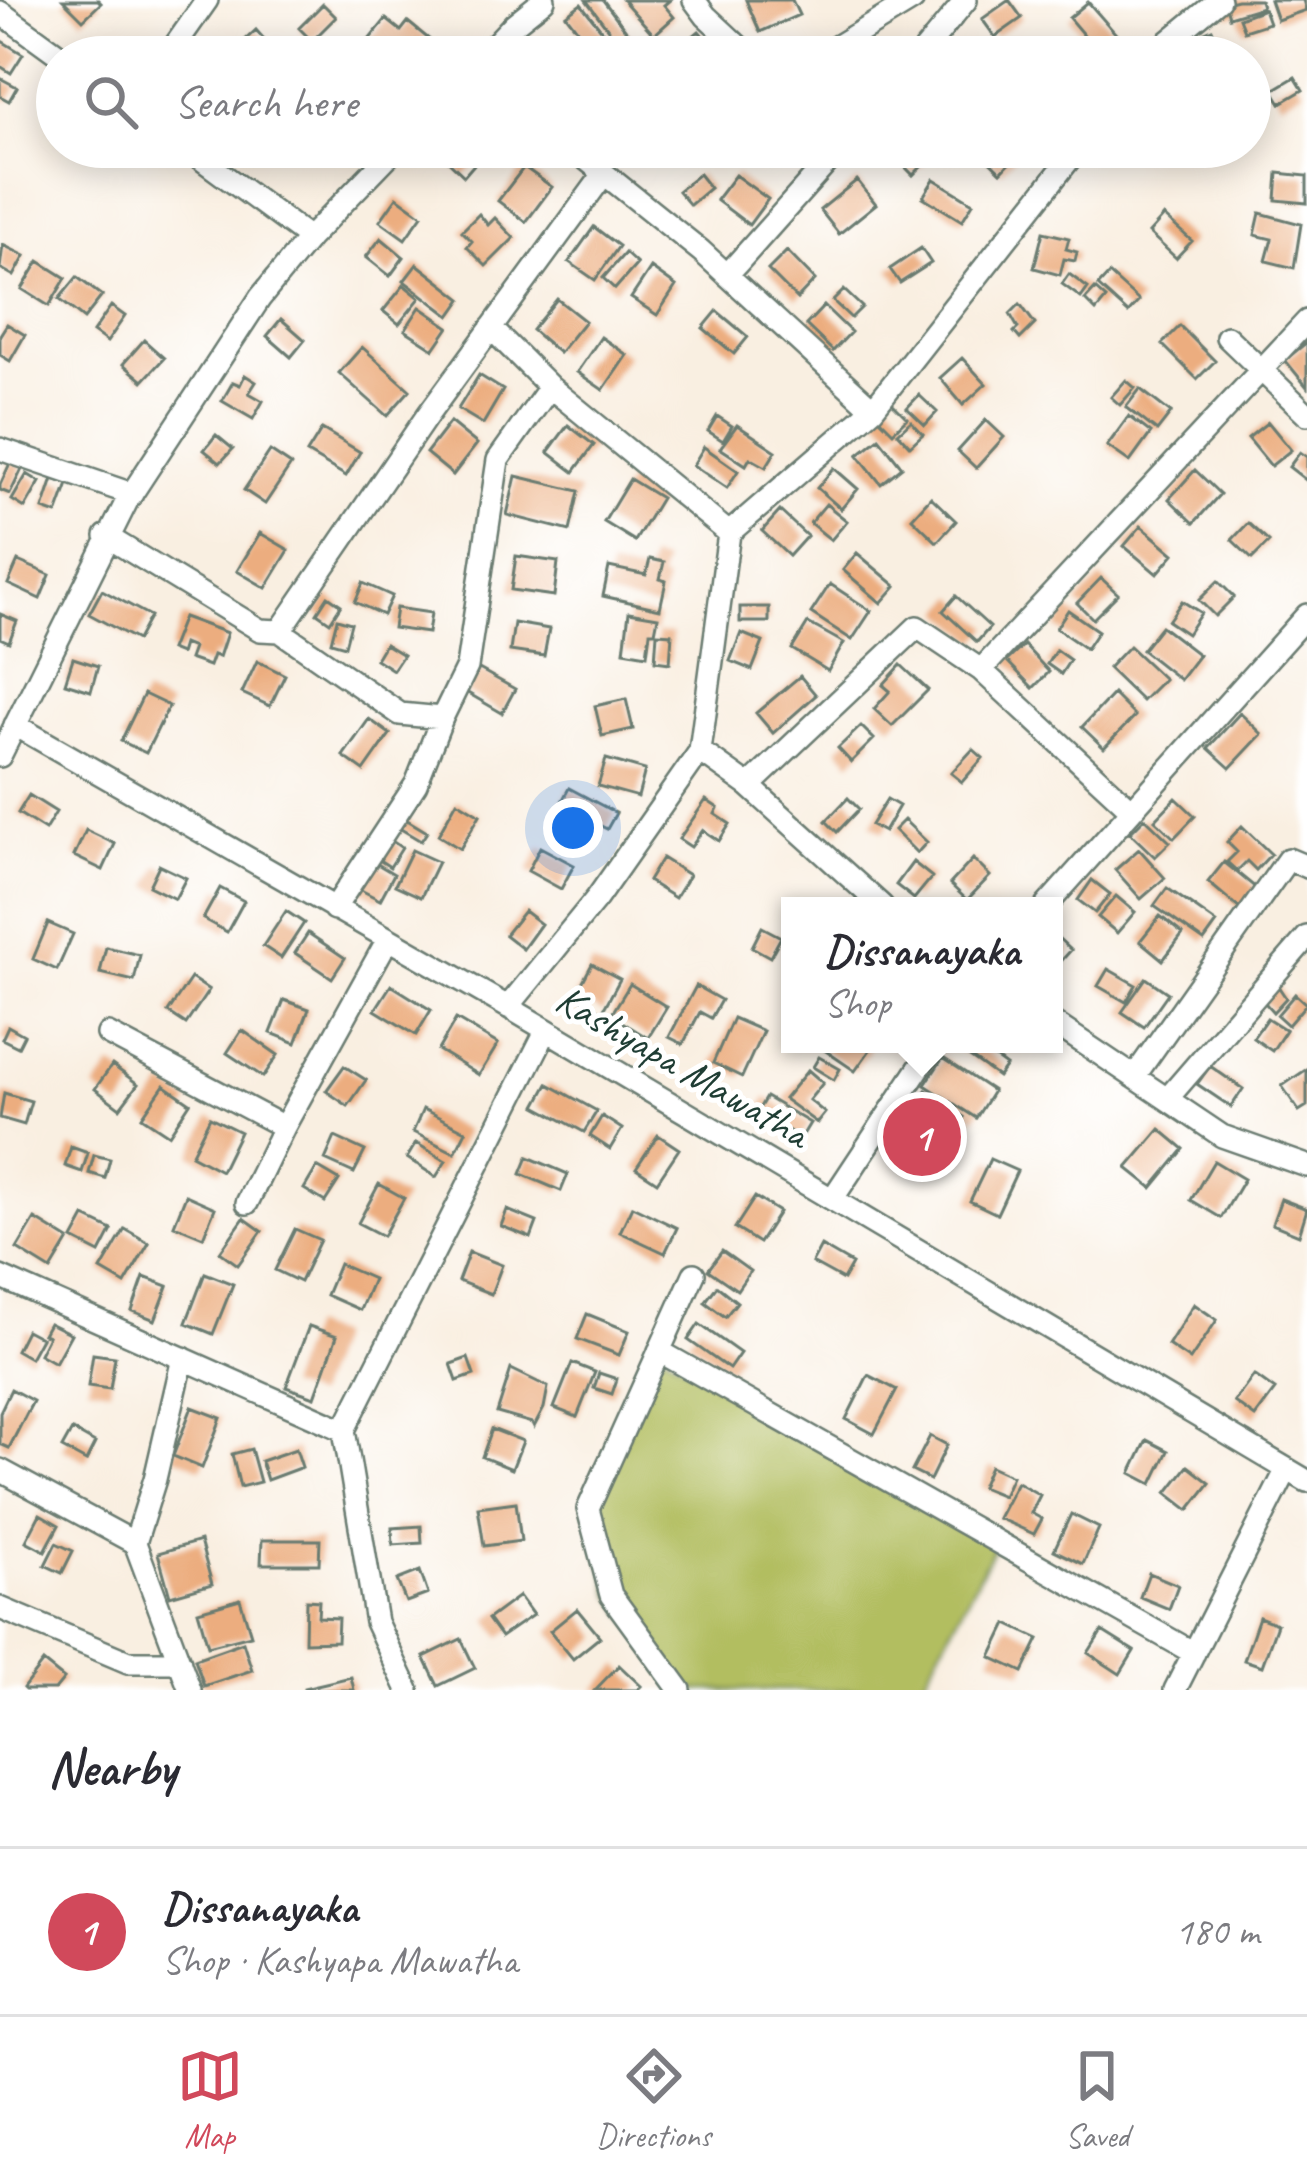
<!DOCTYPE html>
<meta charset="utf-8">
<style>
body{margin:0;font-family:Caveat,sans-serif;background:#f7f7f7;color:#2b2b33}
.you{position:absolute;left:573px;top:828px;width:42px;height:42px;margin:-30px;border:9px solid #fff;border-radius:50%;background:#1a73e8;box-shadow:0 0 0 18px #1a73e833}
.badge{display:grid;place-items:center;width:78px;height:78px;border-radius:50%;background:#d1495b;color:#fff;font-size:39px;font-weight:700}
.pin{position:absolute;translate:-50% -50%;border:6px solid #fff;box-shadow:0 3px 12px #0006}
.popup{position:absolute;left:781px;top:897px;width:282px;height:156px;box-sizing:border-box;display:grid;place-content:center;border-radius:0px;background:#fff;filter:drop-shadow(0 3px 9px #0005);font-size:39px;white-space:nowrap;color:#7c7c81}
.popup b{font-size:45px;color:#2b2b33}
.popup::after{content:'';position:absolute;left:50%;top:100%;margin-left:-24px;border:24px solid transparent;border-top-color:#fff}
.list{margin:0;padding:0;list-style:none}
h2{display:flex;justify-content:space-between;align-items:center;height:156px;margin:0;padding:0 48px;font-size:51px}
h2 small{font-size:39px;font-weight:400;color:#7c7c81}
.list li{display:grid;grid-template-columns:78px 1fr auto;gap:36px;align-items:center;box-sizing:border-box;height:168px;padding:0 48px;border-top:3px solid #e1e1e2}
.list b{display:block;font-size:45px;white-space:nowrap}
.list p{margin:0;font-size:39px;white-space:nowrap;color:#7c7c81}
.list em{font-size:39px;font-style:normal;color:#7c7c81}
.icon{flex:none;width:66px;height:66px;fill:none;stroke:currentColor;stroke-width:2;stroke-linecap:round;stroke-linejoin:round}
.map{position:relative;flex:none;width:1307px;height:1690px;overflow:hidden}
.search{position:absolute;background:#fff;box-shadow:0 6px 30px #0003;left:36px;right:36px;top:36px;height:132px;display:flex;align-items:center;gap:30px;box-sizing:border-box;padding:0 42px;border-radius:66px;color:#7c7c81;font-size:45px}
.sheet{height:324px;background:#fff}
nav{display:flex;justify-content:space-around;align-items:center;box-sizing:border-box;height:168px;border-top:3px solid #e1e1e2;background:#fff;font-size:33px;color:#7c7c81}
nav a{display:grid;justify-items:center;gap:6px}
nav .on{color:#d1495b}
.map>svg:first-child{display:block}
</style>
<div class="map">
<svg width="1307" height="1690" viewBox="0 0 1307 1690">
<rect width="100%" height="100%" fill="#fff"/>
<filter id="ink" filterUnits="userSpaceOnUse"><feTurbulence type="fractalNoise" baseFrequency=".00833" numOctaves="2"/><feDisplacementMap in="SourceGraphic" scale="24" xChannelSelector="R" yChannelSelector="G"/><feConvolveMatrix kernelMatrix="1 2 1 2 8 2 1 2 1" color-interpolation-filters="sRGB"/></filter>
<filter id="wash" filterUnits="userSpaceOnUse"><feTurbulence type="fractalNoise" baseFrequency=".004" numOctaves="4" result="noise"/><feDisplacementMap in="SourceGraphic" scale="48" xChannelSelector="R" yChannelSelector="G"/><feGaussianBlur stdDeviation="2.7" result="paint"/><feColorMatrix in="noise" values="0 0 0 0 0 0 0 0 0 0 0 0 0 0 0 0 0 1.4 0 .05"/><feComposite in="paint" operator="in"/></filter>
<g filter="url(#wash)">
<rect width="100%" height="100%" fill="#f9efe1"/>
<path fill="#b2be60" stroke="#687e4a" stroke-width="3" d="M659,1351l338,191 -78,148h-239l-69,-95 -23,-85z"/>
<g id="blocks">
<path fill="#ecad7f" d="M63,0h35l3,3 -18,17z
M586,0h17l37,49 -11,8z
M623,0h47l-6,5 10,12 -20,18z
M746,0h46l7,15 -39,17z
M1009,0l13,18 -27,19 -13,-18z
M1237,0h23l2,7 -33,10 -4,-14z
M1270,0h33l3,10 -29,10z
M1088,2l28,32 -19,17 -28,-33z
M323,4l13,13 -24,24 -13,-13z
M581,4l42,53h-25l-32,-42z
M1264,9l5,14 -25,8 -5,-13z
M386,19l15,12 7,-9 22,18 -13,17h-37l3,-4 -15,-12z
M1212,29l13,28h-22l-9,-20z
M256,30l15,17 -11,10h-10l-10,-12z
M699,31l13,16 -13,10h-9l-9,-11z
M545,38l18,19h-39z
M0,40l23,14 -12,19 -11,-7z
M1295,77l8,13 -22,13 -8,-13z
M0,78l17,9 -8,14 -9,-5z
M453,147h24l7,6 -20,23 -20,-19z
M886,147h40l7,8 -20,20z
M985,147h25l8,7 -17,18 -21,-20z
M524,167l28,20 -26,35 -28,-21z
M1278,173l29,3v27l-31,-3z
M699,174l11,14 -20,17 -12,-14z
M735,175l33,24 -19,26 -33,-25z
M934,179l39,24 -11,18 -39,-24z
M857,180l19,24 -37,30 -19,-24z
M397,197l25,18 -17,24 -25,-18z
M1260,213l41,11 -7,44 -28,-7 6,-22 -17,-4z
M479,214l9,11 7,-7 19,20 -28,28 -19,-19 5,-6 -10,-10z
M1164,216l28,25 -16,17 -27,-25z
M594,227l25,19 -24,34 -26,-18z
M1043,232l26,6 -3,11 11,3 -2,9 -11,-2 -4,16 -26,-7z
M381,238l23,19 -14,19 -24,-19z
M3,245l22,11 -11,20 -14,-8z
M921,248l10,15 -31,20 -10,-14z
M787,251l28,29 -18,19 -29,-29z
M625,253l12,11 -22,25 -12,-11z
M39,261l27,17 -17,28 -27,-17z
M417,264l45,35 -12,17 -46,-35z
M651,268l25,18 -19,29 -26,-17z
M1069,274l19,14 -7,10 -19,-14z
M1109,274l30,27 -11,12 -30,-27z
M77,277l25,19 -18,23 -25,-20z
M404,285l16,13 -21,26 -16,-13z
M1095,289l11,10 -10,12 -11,-11z
M844,290l18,17 -11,11 -18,-17z
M557,299l28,22 -26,32 -27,-23z
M1020,304l15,20 -15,15 -6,-7 4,-4 -8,-14z
M111,306l14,10 -18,26 -14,-10z
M824,306l27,26 -18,19 -27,-26z
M420,307l29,20 -15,22 -29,-19z
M717,311l31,26 -14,17 -31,-26z
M281,319l24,21 -14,17 -24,-21z
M7,324l18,11 -15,26 -10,-6v-20z
M1180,326l35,35 -18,18 -35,-35z
M601,337l26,18 -24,35 -26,-18z
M144,340l20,18 -21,23 -20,-17z
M1307,342v45l-22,-27z
M362,347l48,43 -23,26 -48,-43z
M962,358l24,26 -23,21 -23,-27z
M245,375l11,7 -7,11 14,8 -10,18 -31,-18 11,-19 7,3z
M479,375l24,15 -20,34 -25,-15z
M1126,380l9,8 -15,17 -9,-8z
M1140,389l31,24 -14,18 -31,-24z
M919,395l18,17 -12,13 -18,-17z
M889,400l18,18 -14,14 -18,-18z
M717,416l15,10 -9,15 -15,-10z
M1129,416l22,17 -21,29 -23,-16z
M986,420l18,17 -28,31 -18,-17z
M911,421l12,13 -13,12 -12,-13z
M450,422l27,22 -24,31 -27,-22z
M1268,422l23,28 -20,16 -23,-28z
M568,425l26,20 -20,27 -26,-20z
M737,425l39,26 -10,16 -16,-9 -4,7 -26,-17z
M322,429l38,23 -14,24 -39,-23z
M216,435l17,14 -13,14 -16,-13z
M879,438l23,29 -21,17 -23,-29z
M704,447l34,24 -11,17 -34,-23z
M270,451l21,14 -26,39 -21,-14z
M1300,452l7,5v24l-18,-14z
M11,461l12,6 -13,27 -10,-4v-5z
M834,468l24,21 -17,20 -24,-21z
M1195,470l25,24 -26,29 -25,-24z
M27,474l13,8 -15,26 -13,-8z
M516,476l63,15 -9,40 -63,-16z
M53,479l15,5 -11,30 -14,-5z
M630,479l31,19 -26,43 -31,-19z
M931,497l25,24 -19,21 -25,-24z
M826,504l21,17 -16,19 -21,-17z
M780,511l27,25 -18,20 -27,-25z
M1248,523l21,19 -17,17 -20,-19z
M1141,526l33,28 -17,20 -33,-28z
M260,533l29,17 -23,38 -29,-17z
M857,553l39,33 -15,17 -38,-33z
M516,556l42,6 -4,34 -43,-6z
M650,559l14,3 -4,17 6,2 -6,28 -57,-13 6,-29 37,8z
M18,561l32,14 -10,24 -32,-15z
M1101,578l17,16 -25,25 -16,-16z
M1218,581l16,16 -19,19 -16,-16z
M363,583l29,13 -9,19 -28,-13z
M830,584l41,27 -19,29 -41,-27z
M102,590l48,26 -13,24 -48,-26z
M328,596l13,9 -11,17 -13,-9z
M956,596l34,31 -13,15 -34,-31z
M1182,601l19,12 -14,21 -19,-13z
M740,607h29v15h-29z
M396,608l35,5 -3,20 -35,-5z
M1068,610l30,21 -12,18 -30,-21z
M629,612l29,5 -3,15h-5l-3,23 -23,-4z
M0,614l17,7 -8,21 -9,-4z
M183,617l44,16 -8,24 -6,-2 -4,11 -20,-7 4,-11 -10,-4 -3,10 -10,-4z
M337,619l14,4 -6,23 -14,-4z
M514,623l35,6 -5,27 -34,-5z
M808,623l36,20 -16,28 -36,-22z
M1161,626l38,29 -19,25 -38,-30z
M657,633l15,1 -2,29 -15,-2z
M741,633l22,9 -11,28 -22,-9z
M385,644l18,11 -10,15 -17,-11z
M1024,645l25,27 -16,16 -26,-27z
M1129,646l35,33 -22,22 -34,-33z
M1056,650l14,10 -9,14 -14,-10z
M73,658l25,8 -7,25 -26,-8z
M257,661l28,14 -15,31 -28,-13z
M901,665l27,25 -36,36 -18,-17 16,-18 -7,-6z
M479,669l36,20 -13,24 -36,-21z
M800,676l16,19 -43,38 -17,-20z
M144,694l25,12 -23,47 -25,-12z
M1113,694l22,22 -31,32 -22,-21z
M626,699l7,30 -31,7 -7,-30z
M1240,713l22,21 -32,34 -22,-20z
M369,719l21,15 -26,37 -21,-15z
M861,726l13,13 -23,23 -13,-14z
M973,749l10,9 -21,24 -11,-9z
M606,759l39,11 -7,27 -40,-11z
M569,788l47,25 -9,16 -47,-24z
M29,795l27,17 -11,18 -27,-17z
M848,798l11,11 -22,23 -11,-11z
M1176,798l19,18 -21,22 -19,-18z
M887,799l12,7 -15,26 -13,-7z
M706,800l12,8 -3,6 15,10 -11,17 -16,-11 -12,17 -12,-8z
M457,801l23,14 -20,34 -22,-14z
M399,815l28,17 -6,9 -27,-16z
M1145,818l25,24 -15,15 -25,-24z
M904,820l23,22 -10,11 -23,-23z
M1242,826l29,28 -15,16 -9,-9 -10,10 -10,-9 10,-10 -10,-10z
M86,830l29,14 -12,26 -29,-14z
M386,837l16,11 -12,19 -17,-11z
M540,847l34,18 -13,24 -33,-18z
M1139,849l26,29 -24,21 -26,-29z
M412,850l26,12 -17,35 -26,-12z
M662,858l27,17 -14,23 -27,-17z
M973,859l17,17 -23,24 -17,-16z
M374,862l20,12 -14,26 -21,-11z
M913,862l19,15 -18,22 -18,-14z
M1224,862l32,26 -16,21 -32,-27z
M159,865l27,13 -11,21 -26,-13z
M1092,880l18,14 -15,19 -17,-13z
M220,888l24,13 -17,31 -24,-13z
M1167,888l50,35 -13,18 -50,-35z
M1116,896l19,16 -18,21 -19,-16z
M286,911l18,12 -23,35 -18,-12z
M524,911l17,13 -18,25 -18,-14z
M1160,916l23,18 -20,26 -23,-19z
M48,923l25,11 -16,36 -24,-11z
M762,927l19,10 -11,20 -18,-10z
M308,933l37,25 -13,20 -37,-25z
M1054,934l17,16 -17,19z
M106,947l34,8 -6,26 -34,-8z
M592,964l28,15 -18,33 -27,-16z
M1108,969l28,16 -10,17 -28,-16z
M191,978l18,12 -23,34 -18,-12z
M1146,978l22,15 -24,34 -22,-15z
M1276,983l10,15 -13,14 -14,-16z
M630,984l37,23 -19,31 -37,-23z
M391,985l40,25 -15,25 -41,-25z
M696,986l25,14 -10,18 -11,-6 -17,32 -14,-7z
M1295,994l11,10 -18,21 -11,-10z
M284,1000l25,9 -13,34 -25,-10z
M733,1018l30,13 -21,46 -29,-14z
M1267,1018l19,12 -14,21 -19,-13z
M456,1019l42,25 -19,31 -41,-25z
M8,1026l16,9 -6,12 -16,-8z
M242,1030l36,25 -15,22 -36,-24z
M822,1044h39l9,6 -15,21 -35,-24z
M964,1044h12l30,22 -8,11 -38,-27z
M819,1057l21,12 -6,11 -21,-13z
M943,1058l50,33 -17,27 -51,-33z
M112,1065l26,19 -18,24 -25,-19z
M344,1066l22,14 -18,26 -22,-15z
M1210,1066l33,23 -12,18 -34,-23z
M1307,1069v37l-8,5 -17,-25z
M808,1070l15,13 -14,17 16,13 -8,10 -33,-24z
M548,1084l49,27 -13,21 -48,-26z
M164,1085l26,18 -21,32 -27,-18z
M926,1090l38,27 -11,16 -39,-26z
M4,1093l27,8 -7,24 -24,-7z
M766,1097l44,26 -9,15 -44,-26z
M423,1109l43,22 -11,22 -42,-21z
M909,1113l33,24 -7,10 -33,-24z
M602,1116l20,13 -12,20 -20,-13z
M210,1117l30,15 -19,39 -30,-16z
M900,1128l46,28 -9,14 -45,-29z
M1160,1129l24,20 -32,39 -25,-20z
M658,1135l21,14 -22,33 -21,-14z
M335,1137l30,14 -11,22 -29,-13z
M416,1143l30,18 -10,16 -29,-19z
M71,1147l17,6 -6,19 -17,-6z
M94,1155l16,4 -5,19 -16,-5z
M528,1157l40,17 -7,17 -40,-17z
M990,1159l27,12 -20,43 -27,-13z
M1214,1161l30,18 -23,39 -30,-18z
M317,1167l22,13 -14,22 -21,-13z
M379,1184l25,14 -21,38 -25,-13z
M186,1195l29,13 -12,29 -29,-12z
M755,1197l24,15 -20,31 -24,-15z
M1281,1199l26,10 -8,26 -27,-11z
M632,1206l45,22 -12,25 -45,-21z
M507,1210l30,12 -6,16 -30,-12z
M85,1217l27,13 -12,23 -27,-14z
M244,1218l18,13 -24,34 -18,-13z
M35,1219l34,21 -18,30 -34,-21z
M125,1229l24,14 -24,41 -24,-14z
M295,1229l25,11 -20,42 -25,-12z
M821,1246l31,18 -9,16 -31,-17z
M722,1251l28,20 -13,19 -29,-20z
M469,1252l33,13 -11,29 -33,-13z
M339,1264l34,15 -13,31 -34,-15z
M205,1273l28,11 -20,50 -27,-11z
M144,1277l24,9 -13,34 -23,-9z
M717,1286l20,16 -12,15 -20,-15z
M1194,1304l23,16 -27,40 -22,-15z
M587,1314l42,17 -10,24 -42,-16z
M49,1323l22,11 -16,29 -16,-9 9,-18 -5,-2z
M699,1324l41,29 -11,16 -41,-29z
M309,1326l28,10 -22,61 -29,-10z
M26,1330l15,8 -11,20 -14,-8z
M93,1354l22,3 -5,32 -22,-3z
M468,1358l6,17 -17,6 -6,-17z
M572,1363l23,9 -18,45 -23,-9z
M511,1369l37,18 -4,21 -10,19 -2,-4 -35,-10z
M599,1373l18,6 -5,15 -18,-6z
M868,1375l29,15 -23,44 -28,-15z
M1254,1375l21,15 -20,27 -21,-15z
M11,1389l22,12 -24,47 -9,-4v-32z
M192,1407l29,11 -19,50 -29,-12z
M492,1429l31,12 -11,28 -30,-12z
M72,1430l23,13 -9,18 -24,-13z
M930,1436l17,9 -17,35 -18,-9z
M1147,1440l21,11 -16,33 -21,-11z
M251,1449l9,33 -20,5 -8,-33z
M296,1449l6,18 -35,13 -6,-19z
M990,1466l22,10 -9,20 -22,-9z
M1188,1466l22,17 -21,27 -22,-17z
M1017,1482l23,13 -9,18 11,6 -8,15 -36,-16z
M516,1502l5,39 -37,5 -6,-39z
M40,1514l19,11 -14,26 -19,-10z
M1071,1514l28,14 -16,36 -29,-14z
M421,1526l1,17 -29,2 -1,-17z
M262,1540h58l-1,24h-58z
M200,1541l12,43 -42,12 -12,-43z
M56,1543l17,8 -11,22 -17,-8z
M420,1571l8,23 -22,8 -9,-22z
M1149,1573l29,12 -9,24 -29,-12z
M519,1596l14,19 -32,22 -13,-18z
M240,1599l11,36 -43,11 -10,-35z
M306,1600l13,1 -1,16 20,1 -1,23 -32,1z
M577,1609l23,28 -27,22 -23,-28z
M1259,1617l18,7 -15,42 -18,-6z
M1007,1624l32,15 -16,33 -32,-15z
M1102,1631l32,20 -14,23 -32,-21z
M461,1639l14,29 -37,18 -14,-29z
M243,1642l9,28 -48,16 -9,-27z
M43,1662l21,17 -9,11h-30l-2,-2z
M619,1665l22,21 -4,4h-42z
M351,1677l3,13h-50v-2z"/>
</g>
</g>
<g filter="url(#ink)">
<use href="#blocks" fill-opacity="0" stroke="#6b7b71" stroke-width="3"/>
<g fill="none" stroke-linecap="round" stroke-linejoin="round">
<defs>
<path id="minor" d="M694,0l12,16 44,41
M0,12l62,45
M167,57l40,-57
M483,57l31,-33 30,-24
M819,57l94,-57
M919,57l47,-57
M1150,57l69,-57
M185,147l124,91
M571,147l130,104 172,158
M727,275l114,-128
M491,328l59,59 179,146
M1227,337l80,77
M0,449l132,45
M106,536l154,94 20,1 147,-215 177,-242
M280,631l120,83 42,4 25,-51 31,-207 52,-73
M981,670l326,-349
M15,725l493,282 799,474
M0,756l127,-255 133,-203 49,-60 88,-91
M749,786l168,-159 64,43 151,140
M882,906l-133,-120 -49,-35 29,-218 144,-124 206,-262
M1046,906l261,-291
M334,909l82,-125 26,-66
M508,1007l89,-109 103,-147
M1054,1023l168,113 85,30
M108,1034l176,93 104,-188
M1134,1077l154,-218 19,8
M1167,1099l140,-162
M833,1198l102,-154
M247,1203l37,-76
M0,1277l344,153
M659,1351l535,302
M0,1470l135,73 55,147
M135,1543l20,-64 28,-121
M0,1608l128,54h52
M408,1690l-32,-68 -32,-192 202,-399
M680,1690l-69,-95 -23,-86 106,-235
M1175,1690l112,-221"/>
</defs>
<use href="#minor" stroke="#6b7b71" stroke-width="26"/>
<use href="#minor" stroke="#fff" stroke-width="21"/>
</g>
</g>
<g text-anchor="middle" stroke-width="10" stroke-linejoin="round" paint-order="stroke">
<g font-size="42" fill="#1f3d34" stroke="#fff">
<text transform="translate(683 1065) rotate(30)" y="15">Kashyapa Mawatha</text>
</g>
</g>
</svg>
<div class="you"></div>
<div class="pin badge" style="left:922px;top:1137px">1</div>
<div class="popup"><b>Dissanayaka</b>Shop</div>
<div class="search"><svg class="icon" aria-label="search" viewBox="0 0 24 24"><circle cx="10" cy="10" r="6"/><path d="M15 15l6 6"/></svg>Search here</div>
</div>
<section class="sheet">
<h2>Nearby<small></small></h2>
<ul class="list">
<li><span class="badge">1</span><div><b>Dissanayaka</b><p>Shop · Kashyapa Mawatha</p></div><em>180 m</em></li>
</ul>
</section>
<nav>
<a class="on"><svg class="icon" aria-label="map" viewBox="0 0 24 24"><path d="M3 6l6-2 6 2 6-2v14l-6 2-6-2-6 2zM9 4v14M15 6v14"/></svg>Map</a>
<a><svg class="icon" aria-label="directions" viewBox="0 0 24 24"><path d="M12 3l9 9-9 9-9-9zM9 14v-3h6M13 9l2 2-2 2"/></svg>Directions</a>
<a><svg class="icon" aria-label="saved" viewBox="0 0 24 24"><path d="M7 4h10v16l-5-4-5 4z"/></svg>Saved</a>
</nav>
